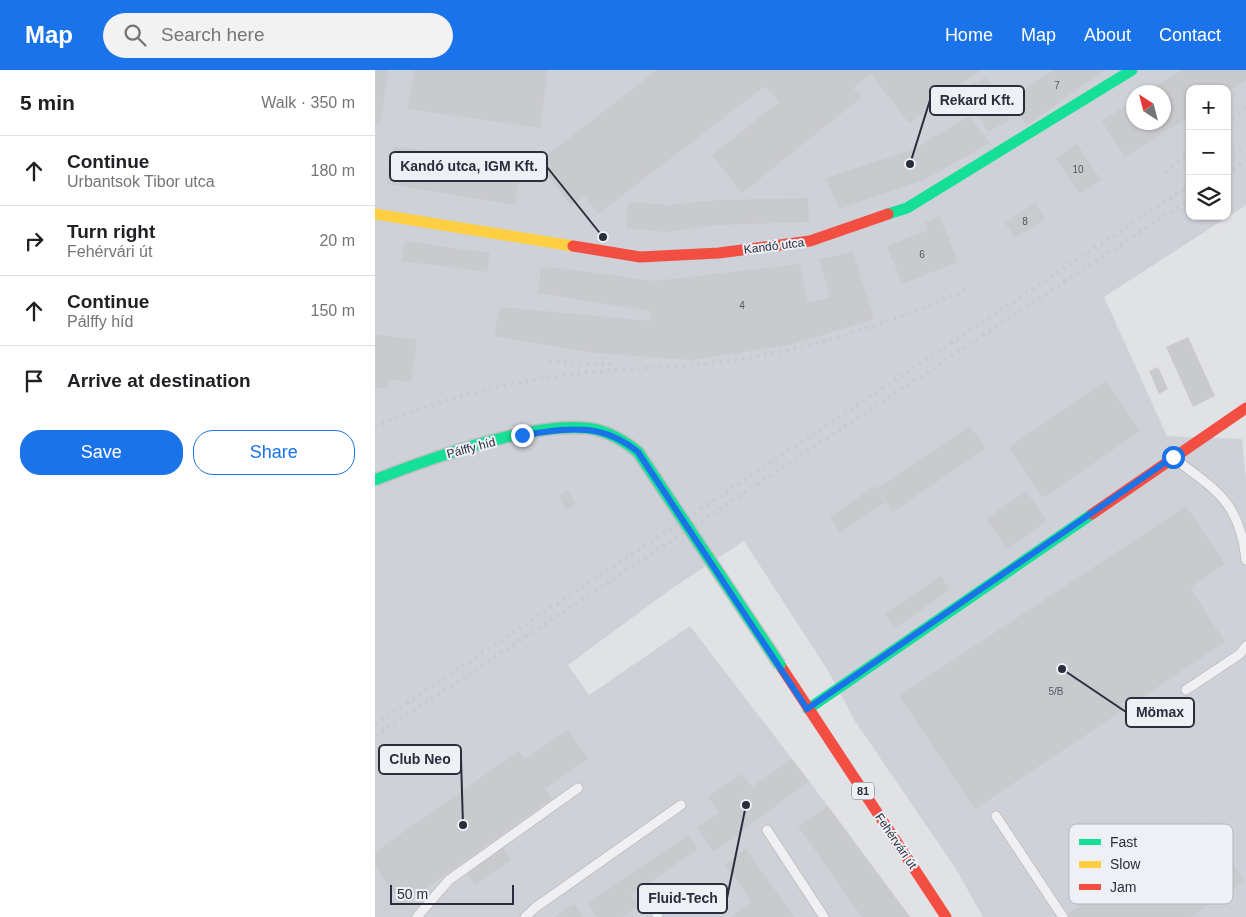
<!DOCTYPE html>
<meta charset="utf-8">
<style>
body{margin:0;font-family:Helvetica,sans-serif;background:#f2f2f2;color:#202124}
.controls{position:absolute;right:15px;top:15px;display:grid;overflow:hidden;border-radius:10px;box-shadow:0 1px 4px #0004}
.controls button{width:45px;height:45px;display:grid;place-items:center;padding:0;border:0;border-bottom:1px solid #e0e0e0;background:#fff;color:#202124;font:25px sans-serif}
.compass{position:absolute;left:751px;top:15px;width:45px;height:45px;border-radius:50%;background:#fff;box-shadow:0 1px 4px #0004;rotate:324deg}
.scale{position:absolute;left:15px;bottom:12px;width:124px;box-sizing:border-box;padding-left:5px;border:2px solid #292e3d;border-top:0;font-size:14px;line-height:18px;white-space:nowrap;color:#292e3d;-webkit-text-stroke:4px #eef0f5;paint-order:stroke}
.stop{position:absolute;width:15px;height:15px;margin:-11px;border:4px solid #1a73e8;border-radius:50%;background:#fff}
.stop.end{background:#1a73e8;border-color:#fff;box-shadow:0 1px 5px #0008}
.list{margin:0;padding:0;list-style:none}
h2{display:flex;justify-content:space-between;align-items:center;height:65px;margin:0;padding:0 20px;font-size:21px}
h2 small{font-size:16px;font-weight:400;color:#757577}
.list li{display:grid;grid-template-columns:32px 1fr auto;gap:15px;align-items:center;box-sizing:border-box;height:70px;padding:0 20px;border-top:1px solid #e0e0e0}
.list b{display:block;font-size:19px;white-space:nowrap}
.list p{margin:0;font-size:16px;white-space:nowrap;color:#757577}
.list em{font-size:16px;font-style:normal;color:#757577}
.actions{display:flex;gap:10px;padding:15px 20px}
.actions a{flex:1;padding:11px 0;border:1px solid #1a73e8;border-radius:20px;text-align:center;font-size:18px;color:#1a73e8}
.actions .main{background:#1a73e8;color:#fff}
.icon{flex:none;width:28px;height:28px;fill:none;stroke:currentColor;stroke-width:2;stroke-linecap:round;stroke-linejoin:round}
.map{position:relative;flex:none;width:871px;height:847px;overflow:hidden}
header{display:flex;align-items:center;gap:30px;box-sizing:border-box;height:70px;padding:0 25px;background:#1a73e8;color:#fff}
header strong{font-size:24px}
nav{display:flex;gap:28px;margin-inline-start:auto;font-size:18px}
.search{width:350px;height:45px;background:#f2f2f2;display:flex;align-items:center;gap:12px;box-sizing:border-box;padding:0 18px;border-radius:28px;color:#757577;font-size:19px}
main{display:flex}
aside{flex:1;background:#fff}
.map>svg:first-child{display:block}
</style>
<header>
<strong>Map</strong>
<div class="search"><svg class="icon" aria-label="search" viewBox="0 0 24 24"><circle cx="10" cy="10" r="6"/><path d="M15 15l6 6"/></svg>Search here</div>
<nav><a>Home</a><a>Map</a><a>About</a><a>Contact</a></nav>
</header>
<main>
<aside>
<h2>5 min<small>Walk · 350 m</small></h2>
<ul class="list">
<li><svg class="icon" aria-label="ahead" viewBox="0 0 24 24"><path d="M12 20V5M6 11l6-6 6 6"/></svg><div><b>Continue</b><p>Urbantsok Tibor utca</p></div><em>180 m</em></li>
<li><svg class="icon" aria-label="right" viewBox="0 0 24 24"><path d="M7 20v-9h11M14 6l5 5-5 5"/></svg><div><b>Turn right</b><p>Fehérvári út</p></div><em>20 m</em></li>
<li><svg class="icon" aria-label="ahead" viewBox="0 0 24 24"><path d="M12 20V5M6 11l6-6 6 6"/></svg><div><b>Continue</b><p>Pálffy híd</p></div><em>150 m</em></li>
<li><svg class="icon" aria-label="arrive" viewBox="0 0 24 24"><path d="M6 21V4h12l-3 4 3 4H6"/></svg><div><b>Arrive at destination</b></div></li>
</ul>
<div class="actions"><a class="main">Save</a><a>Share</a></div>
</aside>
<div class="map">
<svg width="871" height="847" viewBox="0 0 871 847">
<rect width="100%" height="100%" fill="#e1e2e5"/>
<path fill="#cfd1d8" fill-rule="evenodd" d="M0,0h871v135l-142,92 63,139 75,3 4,41v437h-263l-27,-48 -101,-148 -28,-52 -83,-128 -73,48 -103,76 21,30 101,-69 119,155 101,136h-535zM815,19h37v127h-37zM758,22h30v30h-30z"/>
<path fill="#c9cacd" d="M0,0h14l-9,54 -5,-1z
M39,0h134l-8,58 -132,-19z
M282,0h323l-71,53 -38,-49 -18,14 9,9 -120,96 -30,-38 67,-53 -14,-16 -167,128 -14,-18 -13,10 -33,-44z
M678,0h52l-78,55 -17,-25z
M807,0h64v10l-19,12v-3h-37v27l-65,41 -23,-36 31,-20v21h30v-30h-16z
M611,7l24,43 -22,12 -24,-43z
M594,46l21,27 -66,37 -85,29 -13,-31 86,-28z
M702,74l24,36 -21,14 -24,-36z
M19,76l127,21 -6,38 -128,-21z
M433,128l1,24 -91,3 -51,7 -41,-4 2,-26 41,3 49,-5z
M660,133l10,16 -30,19 -10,-15z
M565,146l18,46 -56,22 -15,-38 41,-16 -3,-8z
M30,171l85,12 -3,19 -85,-11z
M478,182l21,67 -81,25 -100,16 -100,-7 -99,-17 6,-29 152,14 -1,-10 -113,-18 3,-26 28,2 84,12 147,-17 7,39 23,-5 -10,-39z
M0,264l42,6 -6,42 -22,-3 -1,10 -13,-2z
M813,267l27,59 -22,11 -27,-60z
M783,297l10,22 -9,5 -10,-23z
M731,311l34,50 -97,67 -34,-51z
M595,356l16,22 -93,64 -16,-23z
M499,416l11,16 -45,31 -10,-16z
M193,420l8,14 -10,6 -8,-14z
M651,421l21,30 -40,28 -21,-30z
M811,436l39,58 -35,24 35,54 -250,167 -76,-113z
M566,506l9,14 -55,38 -10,-14z
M193,660l20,28 -43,31 7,10 -150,106 -27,-39v-14l144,-101 6,8z
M417,689l17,22 -95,71 -17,-24 22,-16 -11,-15 34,-23 10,13z
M453,736l82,111h-48l-64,-91z
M830,752l39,59 -53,36h-120l-2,-4z
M313,765l10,14 -67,46 8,11 -16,11h-26l-9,-14z
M128,778l8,12 -36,25 -8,-12z
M371,779l48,68h-64l22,-15 -27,-38z
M199,834l9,13h-29z"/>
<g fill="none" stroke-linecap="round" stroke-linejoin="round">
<defs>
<path id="lane" d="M800,389c43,32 65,45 71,101
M811,620l54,-36 6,-8
M621,746l67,101
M392,760l57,87
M282,845l1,2
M42,847l32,-37 129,-92
M150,847l11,-10 145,-102"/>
</defs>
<use href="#lane" stroke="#bfc0c3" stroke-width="11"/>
<use href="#lane" stroke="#f0f0f2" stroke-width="9"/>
<path stroke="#16e098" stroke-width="11" d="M513,144l19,-6 225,-138
M433,639l284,-195"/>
<path stroke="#ffcf43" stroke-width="11" d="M0,144l198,32"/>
<path stroke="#f24e42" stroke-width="11" d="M198,176l67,11 79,-4 91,-12 78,-27
M717,444l154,-106
M405,595l166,252"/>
<path stroke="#c9cacd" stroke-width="4" stroke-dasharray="2.5 5" stroke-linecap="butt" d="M852,54l19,-16
M852,90l19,-13
M790,102l25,-19
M852,104l19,-13
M174,292l65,2
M0,356c68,-29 141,-46 215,-54 54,-5 109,-5 162,-15 75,-12 146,-38 216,-68
M0,654l815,-539
M0,666l815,-537"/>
<defs>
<path id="fast-bridge" d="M0,410c53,-21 168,-63 223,-50 15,4 28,12 40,22l142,213"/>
</defs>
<use href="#fast-bridge" stroke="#bdbfc3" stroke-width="14" stroke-linecap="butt"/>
<use href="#fast-bridge" stroke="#16e098" stroke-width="11"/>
</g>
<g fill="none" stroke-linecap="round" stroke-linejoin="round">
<path stroke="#1a73e8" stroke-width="6" d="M147,365c45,-6 78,-14 116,17l169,257 366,-252"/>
</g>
<g text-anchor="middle" stroke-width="4" stroke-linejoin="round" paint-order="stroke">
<g font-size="10" fill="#525662">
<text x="682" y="19">7</text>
<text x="703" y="103">10</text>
<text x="650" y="155">8</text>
<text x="547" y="188">6</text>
<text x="367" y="239">4</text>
<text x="681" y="625">5/B</text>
</g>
<rect fill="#eef0f5" stroke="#646874" stroke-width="1" x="477" y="712.5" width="22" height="17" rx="4"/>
<g font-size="11" font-weight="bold" fill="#292e3d">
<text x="488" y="725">81</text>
</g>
<g font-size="12" fill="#292e3d" stroke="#eef0f5">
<text transform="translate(399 176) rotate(-7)" y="4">Kandó utca</text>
<text transform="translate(96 378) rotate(-15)" y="4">Pálffy híd</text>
<text transform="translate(521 771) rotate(56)" y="4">Fehérvári út</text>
</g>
</g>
<rect x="694" y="754" width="164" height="80" rx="8" fill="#eef0f5" stroke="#b3b6be" stroke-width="1"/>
<rect x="704" y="769" width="22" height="6" fill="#16e098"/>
<rect x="704" y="791" width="22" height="7" fill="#ffcf43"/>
<rect x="704" y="814" width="22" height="6" fill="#f24e42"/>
<g font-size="14" fill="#292e3d">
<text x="735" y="777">Fast</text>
<text x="735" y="799">Slow</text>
<text x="735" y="822">Jam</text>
</g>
<path fill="none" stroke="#292e3d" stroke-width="2" d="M535 94L555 30M228 167L172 97M687 599L751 642M88 755L86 689M371 735L352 828"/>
<g fill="#292e3d" stroke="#eef0f5" stroke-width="2">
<circle cx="535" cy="94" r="5"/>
<circle cx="228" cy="167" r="5"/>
<circle cx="687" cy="599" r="5"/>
<circle cx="88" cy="755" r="5"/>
<circle cx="371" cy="735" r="5"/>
</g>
<g fill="#eef0f5" stroke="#292e3d" stroke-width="2">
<rect x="555" y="16" width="94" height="29" rx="5"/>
<rect x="15" y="82" width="157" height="29" rx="5"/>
<rect x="751" y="628" width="68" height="29" rx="5"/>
<rect x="4" y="675" width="82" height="29" rx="5"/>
<rect x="263" y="814" width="89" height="29" rx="5"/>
</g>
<g font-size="14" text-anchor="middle" font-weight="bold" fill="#292e3d">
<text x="602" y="35">Rekard Kft.</text>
<text x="94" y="101">Kandó utca, IGM Kft.</text>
<text x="785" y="647">Mömax</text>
<text x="45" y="694">Club Neo</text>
<text x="308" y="833">Fluid-Tech</text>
</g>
</svg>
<div class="controls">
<button>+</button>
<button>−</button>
<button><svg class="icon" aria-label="layers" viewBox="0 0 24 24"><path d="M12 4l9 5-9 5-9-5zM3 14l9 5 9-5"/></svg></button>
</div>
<svg class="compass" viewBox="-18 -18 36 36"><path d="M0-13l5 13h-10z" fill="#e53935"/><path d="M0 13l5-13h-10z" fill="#757577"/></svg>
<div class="scale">50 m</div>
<div class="stop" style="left:798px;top:387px"></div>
<div class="stop end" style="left:147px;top:365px"></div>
</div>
</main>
